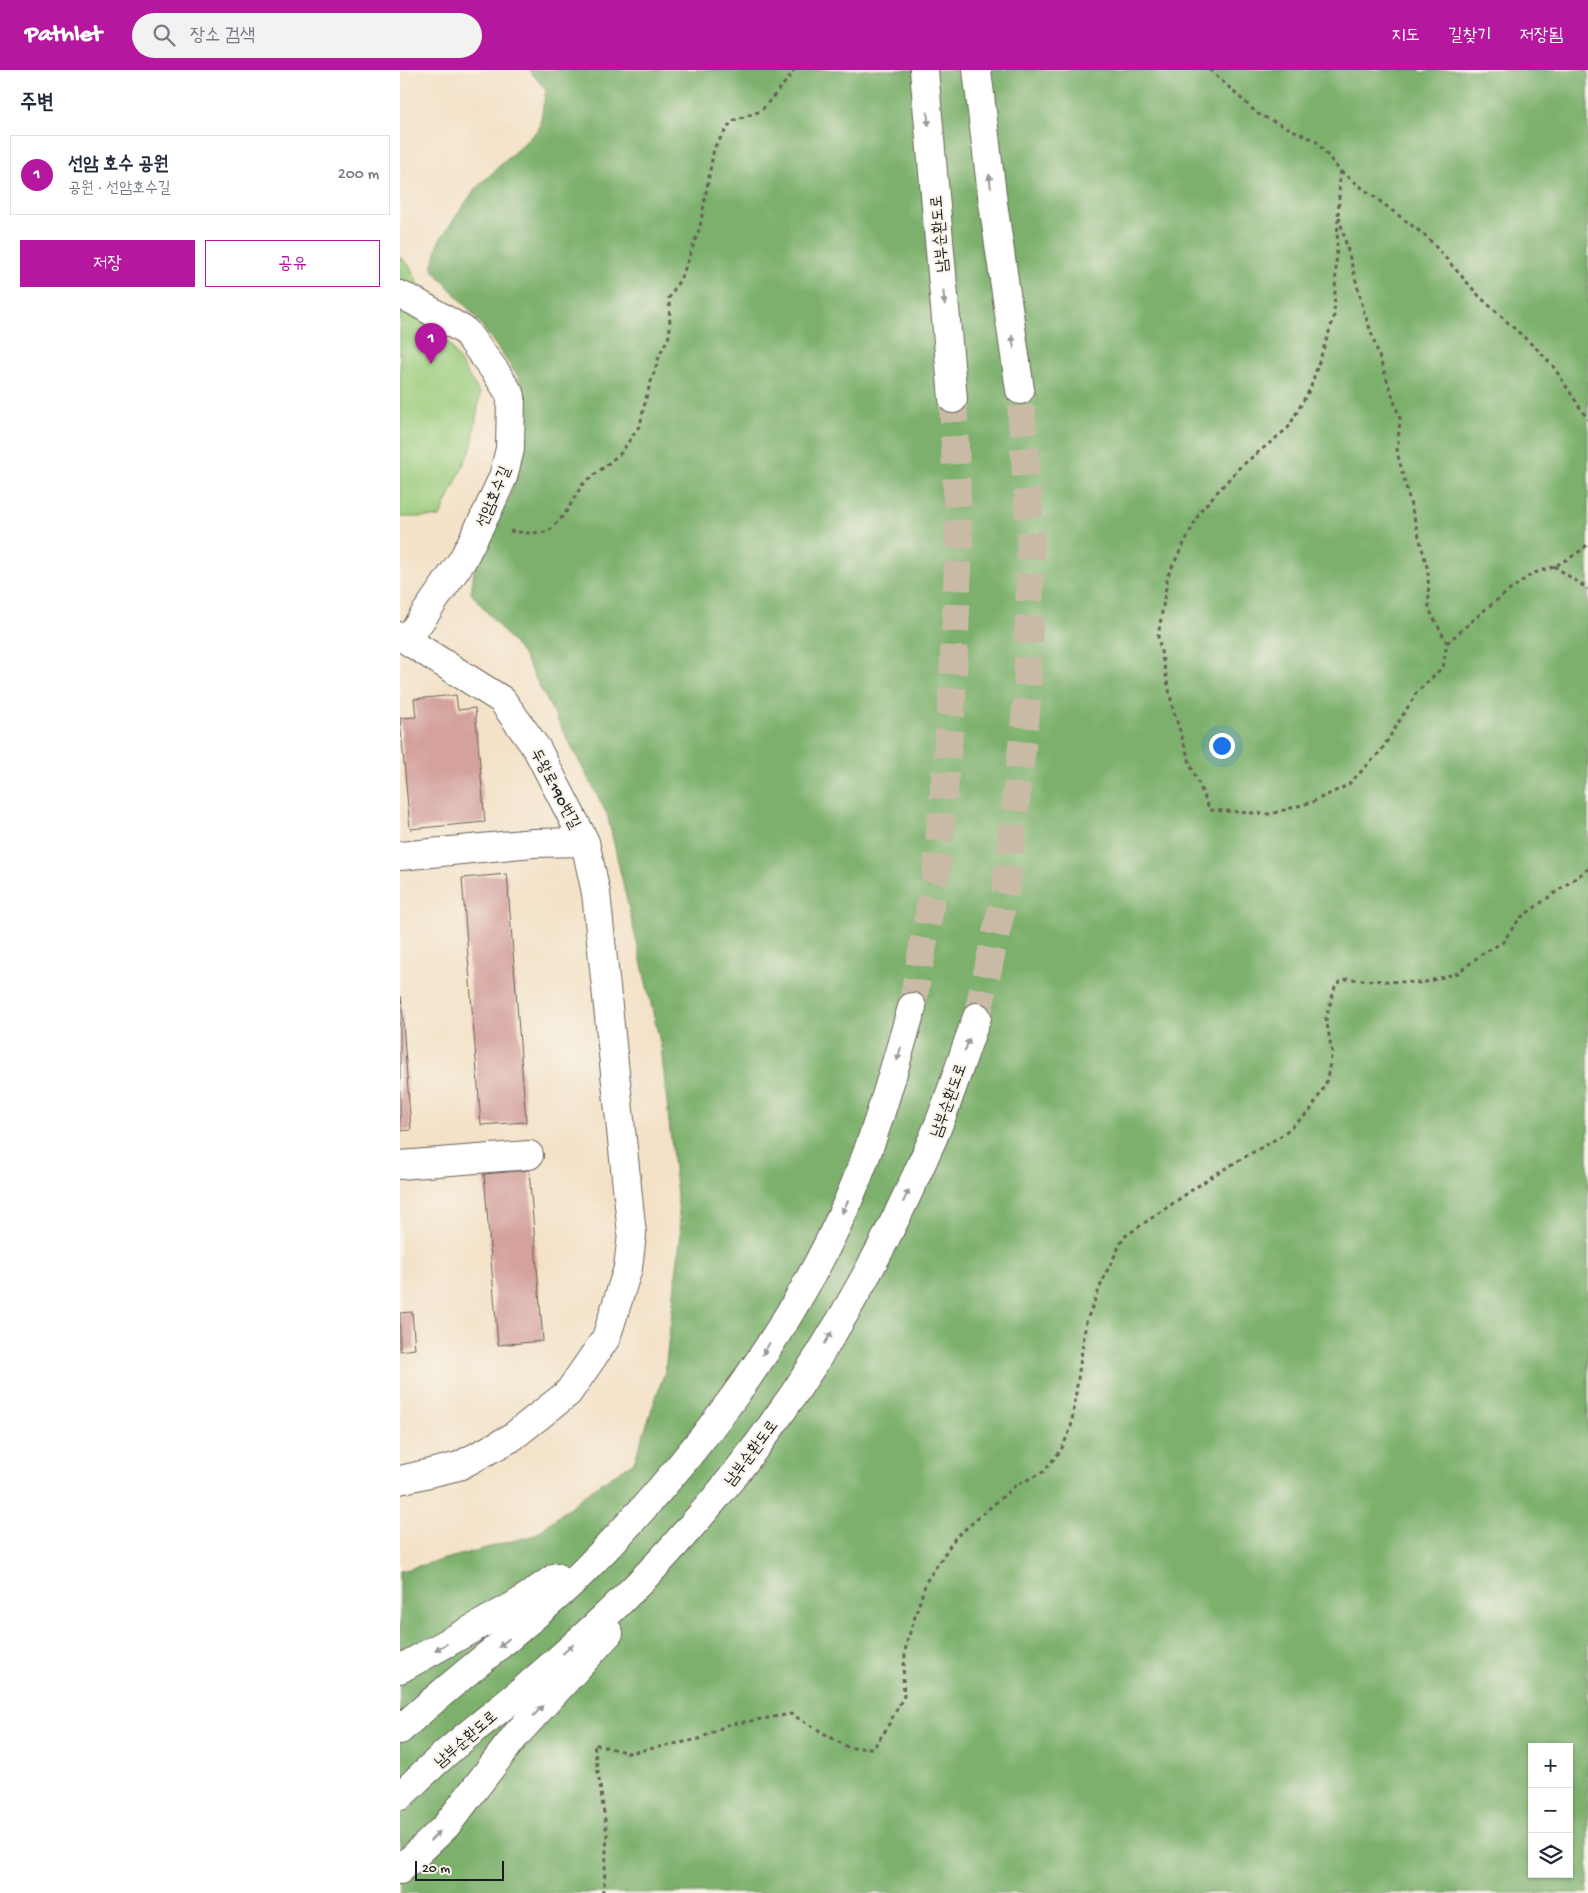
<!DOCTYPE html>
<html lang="ko">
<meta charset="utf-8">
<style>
body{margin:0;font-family:"Gochi Hand","Poor Story",sans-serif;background:#f2f2f3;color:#1f2937}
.controls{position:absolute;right:15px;bottom:15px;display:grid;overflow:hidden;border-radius:0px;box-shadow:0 1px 4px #0004}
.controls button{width:45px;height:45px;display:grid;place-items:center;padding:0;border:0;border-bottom:1px solid #e0e1e3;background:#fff;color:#1f2937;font:25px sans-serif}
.scale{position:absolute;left:15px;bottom:12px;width:89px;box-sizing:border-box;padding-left:5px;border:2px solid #1c1c1c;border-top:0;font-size:14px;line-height:18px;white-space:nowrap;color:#1c1c1c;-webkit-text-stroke:4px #f7f3e8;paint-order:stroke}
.you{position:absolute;left:821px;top:675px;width:18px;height:18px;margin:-12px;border:4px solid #fff;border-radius:50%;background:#1a73e8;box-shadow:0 0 0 8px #1a73e833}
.badge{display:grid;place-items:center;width:32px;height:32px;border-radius:50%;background:#b5179e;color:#fff;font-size:16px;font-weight:700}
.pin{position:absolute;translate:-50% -41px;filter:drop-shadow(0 1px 2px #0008)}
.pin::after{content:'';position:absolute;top:26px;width:18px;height:15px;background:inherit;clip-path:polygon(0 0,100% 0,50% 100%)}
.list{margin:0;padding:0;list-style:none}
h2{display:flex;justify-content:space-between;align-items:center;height:65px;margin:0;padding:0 20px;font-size:21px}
h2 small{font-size:16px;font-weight:400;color:#747a83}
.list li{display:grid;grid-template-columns:32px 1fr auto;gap:15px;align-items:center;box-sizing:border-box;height:80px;margin:0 10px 10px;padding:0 10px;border:1px solid #e0e1e3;border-radius:0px}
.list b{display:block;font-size:19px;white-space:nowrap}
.list p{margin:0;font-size:16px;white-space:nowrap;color:#747a83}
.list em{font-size:16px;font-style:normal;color:#747a83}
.actions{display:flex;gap:10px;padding:15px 20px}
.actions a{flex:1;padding:11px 0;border:1px solid #b5179e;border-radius:0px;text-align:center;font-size:18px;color:#b5179e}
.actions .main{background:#b5179e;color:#fff}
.icon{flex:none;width:28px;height:28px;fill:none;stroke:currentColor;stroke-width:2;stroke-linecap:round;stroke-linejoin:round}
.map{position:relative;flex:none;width:1188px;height:1823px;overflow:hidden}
header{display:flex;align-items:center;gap:30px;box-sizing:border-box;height:70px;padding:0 25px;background:#b5179e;color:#fff}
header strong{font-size:24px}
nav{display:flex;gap:28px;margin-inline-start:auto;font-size:18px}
.search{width:350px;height:45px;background:#f2f2f3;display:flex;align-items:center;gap:12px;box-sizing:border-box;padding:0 18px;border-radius:28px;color:#747a83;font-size:19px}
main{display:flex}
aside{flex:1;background:#fff}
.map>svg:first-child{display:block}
</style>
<header>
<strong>Pathlet</strong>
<div class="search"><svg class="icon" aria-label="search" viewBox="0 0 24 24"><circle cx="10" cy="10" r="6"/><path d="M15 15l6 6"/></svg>장소 검색</div>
<nav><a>지도</a><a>길찾기</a><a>저장됨</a></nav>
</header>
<main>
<aside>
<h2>주변<small></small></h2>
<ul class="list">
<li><span class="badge">1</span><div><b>선암 호수 공원</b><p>공원 · 선암호수길</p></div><em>200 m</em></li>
</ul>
<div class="actions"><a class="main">저장</a><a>공유</a></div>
</aside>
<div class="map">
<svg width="1188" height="1823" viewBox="0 0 1188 1823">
<rect width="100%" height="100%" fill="#f7f3e8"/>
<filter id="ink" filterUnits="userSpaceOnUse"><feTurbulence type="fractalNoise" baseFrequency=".02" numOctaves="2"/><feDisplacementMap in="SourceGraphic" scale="10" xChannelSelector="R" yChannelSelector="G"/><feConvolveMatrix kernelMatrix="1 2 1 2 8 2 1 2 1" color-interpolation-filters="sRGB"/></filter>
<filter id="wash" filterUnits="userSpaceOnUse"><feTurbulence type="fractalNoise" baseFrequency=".0096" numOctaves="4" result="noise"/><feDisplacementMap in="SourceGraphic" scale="20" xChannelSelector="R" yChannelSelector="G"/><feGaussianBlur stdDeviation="1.12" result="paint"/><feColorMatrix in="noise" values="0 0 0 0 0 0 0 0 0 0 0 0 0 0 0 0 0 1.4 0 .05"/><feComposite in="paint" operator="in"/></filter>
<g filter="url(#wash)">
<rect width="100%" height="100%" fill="#f4e2c8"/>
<path fill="#9acc7c" stroke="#5b744c" d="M0,187l9,8 34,69 37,60 -8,52 -32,71h-40z"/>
<path fill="#7bb06c" stroke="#4c6644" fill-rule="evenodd" d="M129,0h890l5,3 7,-3h157v1823h-1188v-322l135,-36 56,-45 43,-28 31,-91 16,-138 -20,-186 -54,-233 -84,-159 -52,-62 6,-44 32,-51 16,-50 1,-36 -7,-34 -44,-62 -43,-47 7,-28 36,-52 64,-60 7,-39zM1132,1677h37v127h-37z"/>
<g id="blocks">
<path fill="#d4a19d" d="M56,625l2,15 17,-2 10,114 -75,7 -10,-111 16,-1 -2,-18z
M107,804l19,248 -45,3 -19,-247z
M1,926l10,134 -11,1v-134z
M129,1100l14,171 -45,4 -14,-171z
M12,1242l3,37 -15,2v-38z"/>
</g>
</g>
<g filter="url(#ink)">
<use href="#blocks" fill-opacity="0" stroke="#686158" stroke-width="1"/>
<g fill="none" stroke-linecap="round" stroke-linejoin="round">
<path stroke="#c9baa6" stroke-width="28" stroke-dasharray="28 14" stroke-linecap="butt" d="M512,937l25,-139 15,-168 7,-157 -6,-144
M577,947l29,-128 21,-187 4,-162 -11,-150"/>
<defs>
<path id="minor" d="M0,225l14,6 51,30 30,40 16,25 -1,53 -7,28 -15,33 -25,49 -56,81
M0,566l102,64 35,49 48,93 -52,1 -133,13
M0,1095l129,-10
M0,1410l59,-14 52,-28 57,-45 38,-55 22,-70 4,-34 -36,-341 -11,-51"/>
<path id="major" d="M524,0l29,329
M577,0l16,133 27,187
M0,1599l117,-65 39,-27
M0,1660c59,-55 125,-101 182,-157 106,-106 206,-234 266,-372 27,-62 45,-128 64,-194
M0,1726c19,-18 38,-37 58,-53 24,-21 50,-39 73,-60 55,-47 109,-97 156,-152 103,-115 185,-252 246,-393 17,-39 29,-81 44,-121
M0,1800l46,-44 70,-91 93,-102"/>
</defs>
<use href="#minor" stroke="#686158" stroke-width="30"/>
<use href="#major" stroke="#686158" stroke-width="30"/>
<path stroke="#686158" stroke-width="3" stroke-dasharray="4 4" stroke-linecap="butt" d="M810,0l48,44 58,27 24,30 87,66 53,60 58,53 15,16 35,54
M939,147l25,94 36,108 -3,33 31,119 1,38 18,34 -4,24 -26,25 -36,59 -33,34 -36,17 -42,12 -60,-4 -19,-44 -18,-57 -15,-72 10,-62 33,-65 38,-42 49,-40 22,-39 24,-72 6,-146
M110,461l18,2 20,-1 17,-18 17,-29 39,-32 19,-28 7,-31 13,-40 9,-18 1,-9 -1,-29 14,-24 17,-47 14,-79 18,-27 29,-10 32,-38v-3
M1154,496l34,23
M1047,573c27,-24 54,-48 84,-68 6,-4 15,-5 22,-8 12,-6 25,-13 35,-23
M202,1823l2,-6 3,-53 -13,-90 35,9 70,-14 28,-14 64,-11 58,34h24l11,-15 20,-37 -1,-19 3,-32 20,-63 29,-44 60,-52 28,-14 18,-22 10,-22 15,-106 19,-47 19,-38 90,-62 67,-39 29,-25 16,-27 6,-32 -6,-34 10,-34 11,-5 75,4 36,-10 25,-20 19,-10 18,-25 68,-49"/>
<use href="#minor" stroke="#fff" stroke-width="28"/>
<use href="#major" stroke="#fff" stroke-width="28"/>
</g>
<defs><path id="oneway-solid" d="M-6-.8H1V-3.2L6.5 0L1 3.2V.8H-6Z" transform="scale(1.25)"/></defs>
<g fill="#999">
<use href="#oneway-solid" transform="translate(528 49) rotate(85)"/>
<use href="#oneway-solid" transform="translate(590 111) rotate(-97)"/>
<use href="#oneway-solid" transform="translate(544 228) rotate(85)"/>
<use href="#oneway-solid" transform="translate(613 272) rotate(-98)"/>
<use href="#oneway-solid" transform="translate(567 975) rotate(-70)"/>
<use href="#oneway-solid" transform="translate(499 984) rotate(106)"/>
<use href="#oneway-solid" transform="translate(506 1126) rotate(-65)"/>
<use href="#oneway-solid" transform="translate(445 1137) rotate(116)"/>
<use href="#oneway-solid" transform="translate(428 1268) rotate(-59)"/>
<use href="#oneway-solid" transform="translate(366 1279) rotate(121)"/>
<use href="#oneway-solid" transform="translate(104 1573) rotate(139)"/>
<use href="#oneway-solid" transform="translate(41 1577) rotate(151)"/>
<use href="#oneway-solid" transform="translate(168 1579) rotate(-42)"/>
<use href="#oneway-solid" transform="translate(138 1641) rotate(-47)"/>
<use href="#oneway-solid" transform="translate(35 1766) rotate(-44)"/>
</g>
</g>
<g text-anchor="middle" stroke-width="4" stroke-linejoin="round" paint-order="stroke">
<g font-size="16" fill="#1c1c1c" stroke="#f7f3e8">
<text transform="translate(538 164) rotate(-95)" y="6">남부순환도로</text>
<text transform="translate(92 426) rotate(-67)" y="6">선암호수길</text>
<text transform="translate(157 718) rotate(62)" y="6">두왕로190번길</text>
<text transform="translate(547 1030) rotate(-70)" y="6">남부순환도로</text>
<text transform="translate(350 1382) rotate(-53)" y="6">남부순환도로</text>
<text transform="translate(65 1668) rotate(-41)" y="6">남부순환도로</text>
</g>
</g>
</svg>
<div class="controls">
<button>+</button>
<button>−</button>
<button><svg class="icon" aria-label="layers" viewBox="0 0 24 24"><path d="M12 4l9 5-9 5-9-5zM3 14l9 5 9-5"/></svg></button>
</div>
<div class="scale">20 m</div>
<div class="you"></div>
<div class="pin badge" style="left:31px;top:294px">1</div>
</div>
</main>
